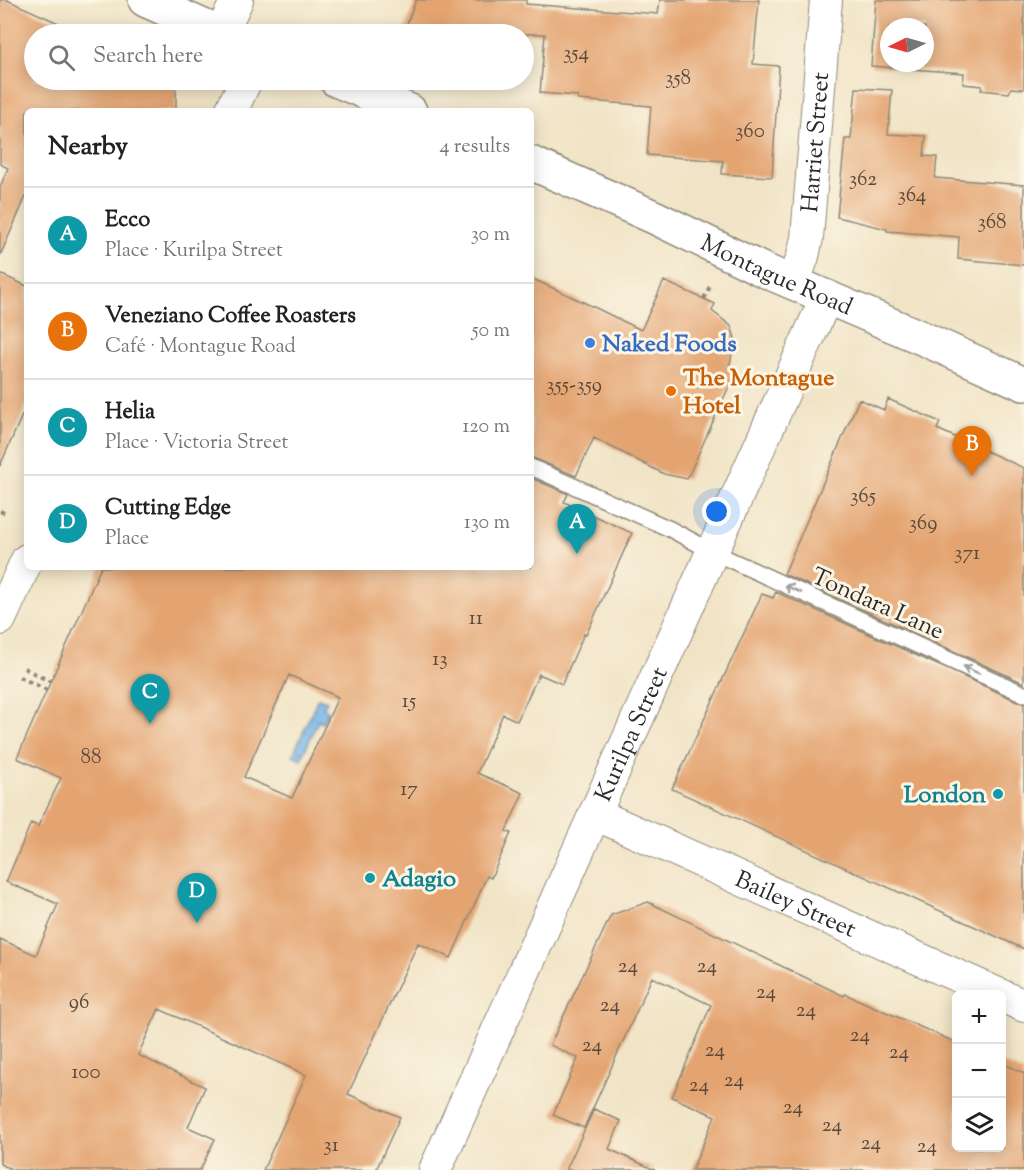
<!DOCTYPE html>
<meta charset="utf-8">
<style>
body{margin:0;font-family:"Sorts Mill Goudy",serif;background:#f6f6f6;color:#222}
.controls{position:absolute;right:18px;bottom:18px;display:grid;overflow:hidden;border-radius:9px;box-shadow:0 3px 15px #0003}
.controls button{width:54px;height:54px;display:grid;place-items:center;padding:0;border:0;border-bottom:2px solid #e0e0e0;background:#fff;color:#222;font:30px sans-serif}
.compass{position:absolute;left:880px;top:18px;width:54px;height:54px;border-radius:50%;background:#fff;box-shadow:0 3px 15px #0003;rotate:265deg}
.you{position:absolute;left:717px;top:512px;width:21px;height:21px;margin:-15px;border:4px solid #fff;border-radius:50%;background:#1a73e8;box-shadow:0 0 0 9px #1a73e833}
.badge{display:grid;place-items:center;width:39px;height:39px;border-radius:50%;background:#7c3aed;color:#fff;font-size:20px;font-weight:700}
.pin{position:absolute;translate:-50% -50px;filter:drop-shadow(0 2px 3px #0008)}
.pin::after{content:'';position:absolute;top:32px;width:21px;height:18px;background:inherit;clip-path:polygon(0 0,100% 0,50% 100%)}
.list{margin:0;padding:0;list-style:none}
h2{display:flex;justify-content:space-between;align-items:center;height:78px;margin:0;padding:0 24px;font-size:26px}
h2 small{font-size:20px;font-weight:400;color:#767676}
.list li{display:grid;grid-template-columns:39px 1fr auto;gap:18px;align-items:center;box-sizing:border-box;height:96px;padding:0 24px;border-top:2px solid #e0e0e0}
.list b{display:block;font-size:22px;white-space:nowrap}
.list p{margin:0;font-size:20px;white-space:nowrap;color:#767676}
.list em{font-size:20px;font-style:normal;color:#767676}
.icon{flex:none;width:33px;height:33px;fill:none;stroke:currentColor;stroke-width:2;stroke-linecap:round;stroke-linejoin:round}
.map{position:relative;flex:none;width:1024px;height:1170px;overflow:hidden}
.search{position:absolute;background:#fff;box-shadow:0 3px 15px #0003;left:24px;top:24px;width:510px;height:66px;display:flex;align-items:center;gap:15px;box-sizing:border-box;padding:0 21px;border-radius:33px;color:#767676;font-size:22px}
.panel{position:absolute;background:#fff;box-shadow:0 3px 15px #0003;left:24px;top:108px;width:510px;height:462px;border-radius:9px}
.map>svg:first-child{display:block}
</style>
<div class="map">
<svg width="1024" height="1170" viewBox="0 0 1024 1170">
<defs>
<pattern id="water-ripples" width="26" height="14" patternUnits="userSpaceOnUse" patternTransform="scale(1.5)"><rect width="26" height="14" fill="#76b6ea"/><path d="M2 4q2-2 4 0t4 0M15 11q2-2 4 0t4 0" fill="none" stroke="#6194be"/></pattern>
</defs>
<rect width="100%" height="100%" fill="#fcf5e5"/>
<filter id="ink" filterUnits="userSpaceOnUse"><feTurbulence type="fractalNoise" baseFrequency=".0167" numOctaves="2"/><feDisplacementMap in="SourceGraphic" scale="12" xChannelSelector="R" yChannelSelector="G"/><feConvolveMatrix kernelMatrix="1 2 1 2 8 2 1 2 1" color-interpolation-filters="sRGB"/></filter>
<filter id="wash" filterUnits="userSpaceOnUse"><feTurbulence type="fractalNoise" baseFrequency=".008" numOctaves="4" result="noise"/><feDisplacementMap in="SourceGraphic" scale="24" xChannelSelector="R" yChannelSelector="G"/><feGaussianBlur stdDeviation="1.35" result="paint"/><feColorMatrix in="noise" values="0 0 0 0 0 0 0 0 0 0 0 0 0 0 0 0 0 1.4 0 .05"/><feComposite in="paint" operator="in"/></filter>
<g filter="url(#wash)">
<rect width="100%" height="100%" fill="#f1e4c6"/>
<path fill="url(#water-ripples)" stroke="#50708a" stroke-width="1.5" d="M318,698l9,3 -4,7 5,3 -5,12 -5,-2 -17,38 -8,-4z"/>
<g id="blocks">
<path fill="#e4a471" fill-rule="evenodd" d="M0,0h7l76,34h-49v46h134l8,10v21h-149v83l-27,62v-69l8,-19 -8,-4z
M416,0h110v4l132,10 2,-14h99l-6,64 26,2 -7,111 -50,-3 1,-13 -76,-6 4,-49 -73,-6 -1,-4 -37,-3 5,-59h-142z
M876,0h148v89l-13,-1 -2,5 -28,-3 1,-4 -19,-2 1,-11 -93,-7zM889,27h36v36h-36z
M856,88l36,2 -4,44 38,2 -2,20 13,1 -2,21 89,7v80l-66,-6 1,-22 -72,-6v-2l-50,-12 8,-78h6z
M0,274l27,12v118l-27,62z
M531,278l65,30 45,22 23,-49 51,23 -3,7 19,15 4,12 -6,31 7,2 -49,108 -23,-5 -70,-36 -18,38 -45,-19z
M859,399l25,11 4,-11 52,23 -3,7 87,39v215l-240,-109z
M531,478l37,16 -4,8 68,31 -46,102 -2,-1 -22,50 -23,-10 -22,47 -14,-7 -26,59 46,20 -17,38 5,2 -20,45 -4,-2 -36,82 -33,-15 -70,151 52,23 -24,53h-113l43,-95 -147,-66 -21,46 67,32 -17,40 27,12 -15,31h-187l-13,-6v-225l36,16 22,-51 -52,-22 25,-59 7,3 23,-48 -44,-20 84,-191h430zM289,675l49,22 -46,101 -48,-21z
M776,592l248,112v245l-352,-160 90,-195 11,4z
M648,902l196,94 1,-2 112,49v105h45v-85l22,10v97h-332l23,-54 -43,-19 39,-92 -59,-28 -68,151 -31,-13 25,-57 -28,-13 61,-130z
M594,1109l27,12 -12,28 46,21h-89z"/>
</g>
</g>
<g filter="url(#ink)">
<use href="#blocks" fill-opacity="0" stroke="#8e8878" stroke-width="1.5"/>
<g fill="none" stroke-linecap="round" stroke-linejoin="round">
<defs>
<path id="service" d="M531,467l139,62 43,23 311,142"/>
<g id="minor">
<path d="M221,34l16,-34"/>
<path d="M231,111l15,-31"/>
<path id="s1" d="M794,282l9,-26 4,-18 19,-238"/>
<path d="M0,619l27,-59"/>
<path id="s2" d="M595,814l403,180"/>
<path d="M1002,996l22,10"/>
<path id="s3" d="M435,1170l392,-874"/>
</g>
<g id="tertiary">
<path d="M145,0l76,34"/>
<path d="M336,80l74,31"/>
<path id="s4" d="M531,163l123,54 107,52 161,69 102,46"/>
</g>
</defs>
<use href="#service" stroke="#8e8878" stroke-width="18"/>
<use href="#minor" stroke="#8e8878" stroke-width="34"/>
<use href="#tertiary" stroke="#8e8878" stroke-width="36"/>
<path stroke="#8e8878" stroke-width="4" stroke-dasharray="4.5 4.5" stroke-linecap="butt" d="M704,299l6,-13
M0,511l6,3
M24,668l27,14
M19,677l28,13"/>
<use href="#service" stroke="#fff" stroke-width="15"/>
<use href="#minor" stroke="#fff" stroke-width="32"/>
<use href="#tertiary" stroke="#fff" stroke-width="33"/>
</g>
<defs><path id="oneway-shaft" d="M-6 0H5M1.5-3L5.5 0L1.5 3" fill="none" stroke-width="1.6" stroke-linecap="round" stroke-linejoin="round" transform="scale(1.5)"/></defs>
<g stroke="#a0a0a0">
<use href="#oneway-shaft" transform="translate(793 589) rotate(-156)"/>
<use href="#oneway-shaft" transform="translate(971 670) rotate(-156)"/>
</g>
</g>
<circle fill="#3f7fe0" stroke="#fcf5e5" stroke-width="2" cx="590" cy="343" r="6"/>
<circle fill="#e8710a" stroke="#fcf5e5" stroke-width="2" cx="671" cy="391" r="6"/>
<g fill="#0f9aa8" stroke="#fcf5e5" stroke-width="2">
<circle cx="998" cy="794" r="6"/>
<circle cx="370" cy="878" r="6"/>
</g>
<g text-anchor="middle" stroke-width="6" stroke-linejoin="round" paint-order="stroke">
<g font-size="21" fill="#59493c">
<text x="576" y="59">354</text>
<text x="678" y="84">358</text>
<text x="750" y="137">360</text>
<text x="863" y="185">362</text>
<text x="912" y="201">364</text>
<text x="992" y="228">368</text>
<text x="574" y="391">355-359</text>
<text x="863" y="502">365</text>
<text x="923" y="529">369</text>
<text x="967" y="559">371</text>
<text x="476" y="624">11</text>
<text x="440" y="665">13</text>
<text x="409" y="707">15</text>
<text x="91" y="763">88</text>
<text x="409" y="795">17</text>
<text x="628" y="972">24</text>
<text x="707" y="972">24</text>
<text x="766" y="998">24</text>
<text x="79" y="1008">96</text>
<text x="610" y="1011">24</text>
<text x="806" y="1016">24</text>
<text x="860" y="1041">24</text>
<text x="592" y="1051">24</text>
<text x="715" y="1056">24</text>
<text x="899" y="1058">24</text>
<text x="86" y="1078">100</text>
<text x="734" y="1086">24</text>
<text x="699" y="1091">24</text>
<text x="793" y="1113">24</text>
<text x="832" y="1131">24</text>
<text x="871" y="1149">24</text>
<text x="331" y="1151">31</text>
<text x="927" y="1152">24</text>
</g>
<g font-size="24" fill="#2b2b2b" stroke="#fcf5e5">
<text dy="8" stroke="none"><textPath href="#s1" startOffset="142">Harriet Street</textPath></text>
<text dy="8" stroke="none"><textPath href="#s4" startOffset="270">Montague Road</textPath></text>
<text transform="translate(878 603) rotate(24)" y="8">Tondara Lane</text>
<text dy="8" stroke="none"><textPath href="#s3" startOffset="478">Kurilpa Street</textPath></text>
<text dy="8" stroke="none"><textPath href="#s2" startOffset="220">Bailey Street</textPath></text>
</g>
<g font-size="24" font-weight="bold" fill="#366cbe" stroke="#fcf5e5" text-anchor="start">
<text x="602" y="351">Naked Foods</text>
</g>
<g font-size="24" font-weight="bold" fill="#c56008" stroke="#fcf5e5" text-anchor="start">
<text x="683" y="385">The Montague<tspan x="683" dy="28">Hotel</tspan></text>
</g>
<g font-size="24" font-weight="bold" fill="#0d838f" stroke="#fcf5e5" text-anchor="end">
<text x="986" y="802">London</text>
<text x="382" y="886" text-anchor="start">Adagio</text>
</g>
</g>
</svg>
<div class="controls">
<button>+</button>
<button>−</button>
<button><svg class="icon" aria-label="layers" viewBox="0 0 24 24"><path d="M12 4l9 5-9 5-9-5zM3 14l9 5 9-5"/></svg></button>
</div>
<svg class="compass" viewBox="-18 -18 36 36"><path d="M0-13l5 13h-10z" fill="#e53935"/><path d="M0 13l5-13h-10z" fill="#767676"/></svg>
<div class="you"></div>
<div class="pin badge" style="left:577px;top:554px;background:#0f9aa8">A</div>
<div class="pin badge" style="left:972px;top:476px;background:#e8710a">B</div>
<div class="pin badge" style="left:150px;top:724px;background:#0f9aa8">C</div>
<div class="pin badge" style="left:197px;top:923px;background:#0f9aa8">D</div>
<div class="search"><svg class="icon" aria-label="search" viewBox="0 0 24 24"><circle cx="10" cy="10" r="6"/><path d="M15 15l6 6"/></svg>Search here</div>
<section class="panel">
<h2>Nearby<small>4 results</small></h2>
<ul class="list">
<li><span class="badge" style="background:#0f9aa8">A</span><div><b>Ecco</b><p>Place · Kurilpa Street</p></div><em>30 m</em></li>
<li><span class="badge" style="background:#e8710a">B</span><div><b>Veneziano Coffee Roasters</b><p>Café · Montague Road</p></div><em>50 m</em></li>
<li><span class="badge" style="background:#0f9aa8">C</span><div><b>Helia</b><p>Place · Victoria Street</p></div><em>120 m</em></li>
<li><span class="badge" style="background:#0f9aa8">D</span><div><b>Cutting Edge</b><p>Place</p></div><em>130 m</em></li>
</ul>
</section>
</div>
